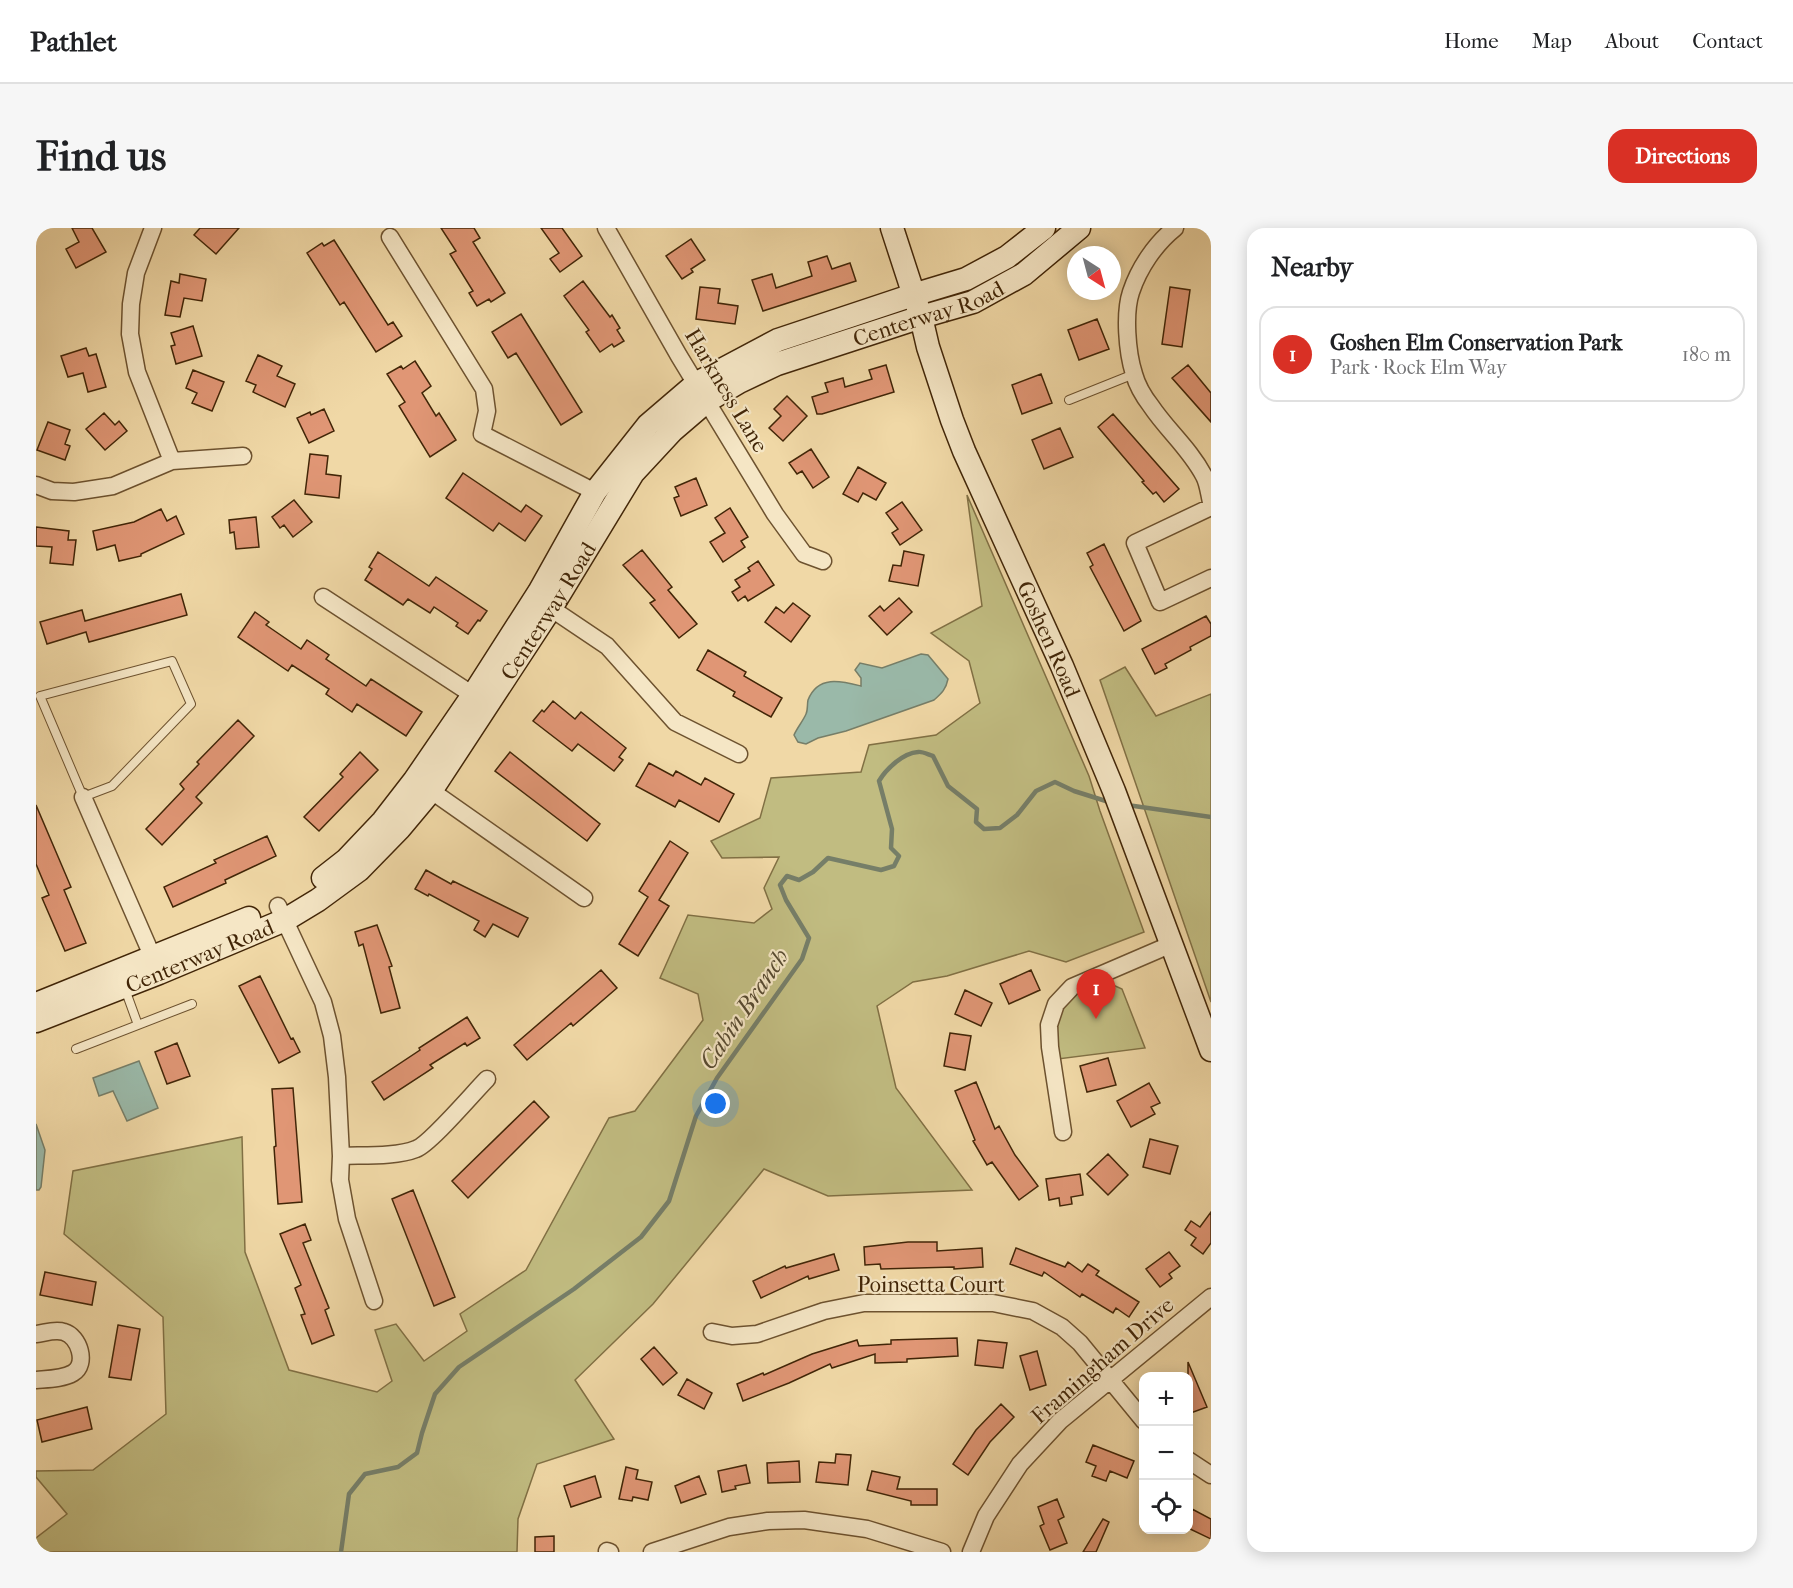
<!DOCTYPE html>
<meta charset="utf-8">
<style>
body{margin:0;font-family:"IM FELL French Canon",serif;background:#f6f6f6;color:#202124}
.controls{position:absolute;right:18px;bottom:18px;display:grid;overflow:hidden;border-radius:12px;box-shadow:0 3px 15px #0003}
.controls button{width:54px;height:54px;display:grid;place-items:center;padding:0;border:0;border-bottom:2px solid #e0e0e0;background:#fff;color:#202124;font:30px sans-serif}
.compass{position:absolute;left:1031px;top:18px;width:54px;height:54px;border-radius:50%;background:#fff;box-shadow:0 3px 15px #0003;rotate:144deg}
.you{position:absolute;left:680px;top:876px;width:21px;height:21px;margin:-15px;border:4px solid #fff;border-radius:50%;background:#1a73e8;box-shadow:0 0 0 9px #1a73e833}
.badge{display:grid;place-items:center;width:39px;height:39px;border-radius:50%;background:#d93025;color:#fff;font-size:20px;font-weight:700}
.pin{position:absolute;translate:-50% -50px;filter:drop-shadow(0 2px 3px #0008)}
.pin::after{content:'';position:absolute;top:32px;width:21px;height:18px;background:inherit;clip-path:polygon(0 0,100% 0,50% 100%)}
.list{margin:0;padding:0;list-style:none}
h2{display:flex;justify-content:space-between;align-items:center;height:78px;margin:0;padding:0 24px;font-size:26px}
h2 small{font-size:20px;font-weight:400;color:#757577}
.list li{display:grid;grid-template-columns:39px 1fr auto;gap:18px;align-items:center;box-sizing:border-box;height:96px;margin:0 12px 12px;padding:0 12px;border:2px solid #e0e0e0;border-radius:18px}
.list b{display:block;font-size:22px;white-space:nowrap}
.list p{margin:0;font-size:20px;white-space:nowrap;color:#757577}
.list em{font-size:20px;font-style:normal;color:#757577}
.icon{flex:none;width:33px;height:33px;fill:none;stroke:currentColor;stroke-width:2;stroke-linecap:round;stroke-linejoin:round}
.map{position:relative;flex:none;width:1175px;height:1324px;overflow:hidden;border-radius:18px}
header{display:flex;align-items:center;gap:36px;box-sizing:border-box;height:84px;padding:0 30px;background:#fff;border-bottom:2px solid #e0e0e0}
header strong{font-size:28px}
nav{display:flex;gap:33px;margin-inline-start:auto;font-size:21px}
.intro{display:flex;align-items:center;justify-content:space-between;box-sizing:border-box;height:144px;padding:0 36px}
h1{margin:0;font-size:42px}
.button{padding:15px 27px;border-radius:18px;background:#d93025;color:#fff;font-size:21px;font-weight:700}
main{display:flex;gap:36px;padding:0 36px}
aside{flex:1;background:#fff;border-radius:18px;box-shadow:0 3px 15px #0003}
.map>svg:first-child{display:block}
</style>
<header>
<strong>Pathlet</strong>
<nav><a>Home</a><a>Map</a><a>About</a><a>Contact</a></nav>
</header>
<div class="intro"><h1>Find us</h1><a class="button">Directions</a></div>
<main>
<div class="map">
<svg width="1175" height="1324" viewBox="0 0 1175 1324">
<rect width="100%" height="100%" fill="#f0d8a6"/>
<filter id="stains"><feTurbulence type="fractalNoise" baseFrequency=".00333" numOctaves="4"/><feColorMatrix values="0 0 0 0 .2 0 0 0 0 .09 0 0 0 0 .02 0 0 0 .5 -.17"/></filter>
<radialGradient id="worn" r=".72"><stop offset=".6" stop-color="#630" stop-opacity="0"/><stop offset="1" stop-color="#630" stop-opacity=".3"/></radialGradient>
<path fill="#c1bc81" stroke="#817044" stroke-width="1.5" d="M931,267l122,281 11,35 44,121 -78,30 -37,-11 -82,25 -34,6 -36,24 19,82 76,102 -144,6 -64,-27 -111,135 -78,76 39,59 -77,25 -19,55 -1,33h-481v-14l31,-24 -31,-37v-6l57,-1 73,-56 -3,-97 -99,-83 9,-63 169,-34 3,115 44,118 88,22 15,-11 -17,-51 21,-6 28,37 43,-30 -7,-17 66,-44 83,-152 26,-7 68,-91 -5,-26 -38,-16 28,-63 66,8 18,-14 -8,-21 15,-31 -57,1 -11,-17 49,-23 11,-40 90,-6 8,-27 67,-10 44,-32 -11,-42 -38,-28 51,-27z
M1089,439l31,49 55,-22v308l-111,-322z
M1066,752l20,9 23,59 -87,11c-2,-24 -4,-51 18,-66 8,-6 17,-9 26,-13z"/>
<path fill="#9ab9a9" stroke="#767e68" stroke-width="1.5" d="M885,426l7,1 20,24c-2,10 -6,14 -14,21l-88,31 -28,7 -12,6 -8,-2 -4,-7c3,-7 9,-14 12,-21 2,-4 1,-9 2,-14 10,-25 33,-19 53,-14v-8l-6,-8 5,-7 22,5z
M103,833l19,47 -31,13 -14,-30 -14,5 -6,-18z
M0,896l9,26 -4,37 -2,3h-3z"/>
<g fill="none" stroke-linecap="round" stroke-linejoin="round">
<path stroke="#767e68" stroke-width="4.5" d="M1091,577l84,12
M305,1324l8,-58 16,-20 33,-7 19,-14 5,-20 13,-39 24,-27 115,-78 67,-52 28,-36 27,-85 21,-38 85,-119 7,-21 -23,-38 -6,-15 7,-9 12,4 14,-8 15,-14 53,12 13,-4 5,-10 -8,-8 1,-19 -13,-48c7,-12 24,-28 39,-29 4,-1 11,3 15,4l15,30 29,23 -1,13 8,7 16,-1 17,-13 19,-24 19,-9 19,9 35,11"/>
</g>
<path fill="#e09675" stroke="#412507" stroke-width="1.5" d="M36,0h20l14,24 -30,16 -10,-19 13,-7z
M164,0h39l-23,26 -22,-19z
M405,0h33l6,10 -7,4 32,51 -14,9 -2,-3 -12,7 -8,-13 4,-2 -23,-37 6,-3z
M505,0h21l20,28 -22,16 -10,-13 9,-6z
M655,11l14,21 -14,9 2,3 -11,7 -16,-23z
M298,12l54,85 5,-3 9,14 -26,16 -32,-50 -4,3 -33,-52 15,-10 2,3z
M791,28l5,13 18,-6 6,18 -93,30 -11,-31 20,-6 4,14 36,-12 -4,-14z
M144,46l26,5 -4,22 -18,-3 -4,19 -15,-2 6,-34 8,2z
M547,53l27,36 2,-2 8,13 -3,2 7,11 -10,6 -2,-3 -12,8 -14,-20 3,-2 -25,-34z
M664,59l20,2 -2,14 20,3 -3,18 -39,-5z
M1134,59l20,3 -8,57 -20,-3z
M485,86l61,98 -21,13 -45,-72 -8,5 -16,-26z
M1061,91l12,30 -30,11 -11,-30z
M157,98l9,30 -26,8 -5,-18 4,-1 -4,-12z
M50,120l3,8 7,-2 10,33 -18,5 -5,-19 -15,4 -7,-21z
M222,127l24,11 -5,10 18,8 -10,23 -32,-15 3,-7 -10,-4z
M379,133l16,25 -9,7 14,23 3,-3 17,27 -26,17 -31,-51 6,-4 -18,-28 14,-8 2,3z
M850,137l8,27 -72,22h-5l-5,-17 16,-5 -3,-9 18,-5 2,9 27,-8 -3,-9z
M1152,137l23,28v29l-39,-44z
M157,142l31,12 -12,29 -20,-8 5,-10 -11,-5z
M1005,146l11,29 -30,11 -10,-29z
M751,168l20,20 -24,25 -14,-13 12,-12 -7,-7z
M288,181l10,22 -25,12 -12,-25 13,-6 1,3z
M68,185l11,12 4,-4 8,10 -22,19 -19,-21z
M1077,186l66,75 -15,13 -8,-10 -3,2 -11,-12 2,-1 -46,-54z
M12,194l22,8 -5,14 5,2 -5,14 -28,-10z
M1024,200l13,29 -29,12 -12,-29z
M775,221l18,28 -16,11 -11,-17 -5,3 -8,-11z
M274,226l18,2 -2,18 15,2 -2,22 -34,-4z
M822,239l28,16 -10,17 -13,-7 -5,9 -15,-8z
M427,245l58,39 5,-7 16,11 -17,25 -26,-18 -6,8 -47,-33z
M660,250l11,27 -26,11 -7,-18 5,-2 -4,-9z
M258,272l18,22 -19,15 -9,-12 -4,3 -8,-11z
M866,274l20,28 -22,15 -8,-12 6,-4 -12,-16z
M694,280l18,29 -7,4 4,6 -22,15 -13,-20 15,-9 -10,-15z
M125,281l6,12 9,-5 8,18 -43,20v2l-22,5 -4,-16 -18,5 -4,-19 41,-9z
M220,289l3,30 -23,2 -2,-17 -4,1 -1,-13z
M0,299l33,4 -1,9h8l-3,25 -23,-2 2,-16 -16,-1z
M1068,316l37,77 -17,10 -34,-64 3,-2 -6,-12z
M606,322l30,37 -4,3 29,34 -18,14 -29,-35 5,-3 -32,-35z
M868,323l20,4 -6,31 -29,-5 4,-16 8,1z
M342,324l51,34 7,-9 51,34 -7,10 -2,-1 -10,14 -12,-8 2,-3 -24,-16 -4,6 -22,-14 -5,6 -38,-25 7,-11 -3,-2z
M722,333l16,24 -26,16 -3,-5 -7,5 -6,-9 8,-5 -5,-7 15,-9 -2,-3z
M145,366l6,21 -98,27 -3,-10 -39,12 -7,-22 42,-12 3,11z
M863,370l13,14 -25,23 -18,-19 11,-10 4,5z
M757,375l17,13 -19,26 -26,-20 11,-15 8,6z
M219,384l14,10 -3,3 35,24 6,-9 22,15 -3,4 40,27 5,-7 51,33 -16,24 -49,-32 -5,8 -26,-18 3,-5 -37,-24 -4,6 -50,-34z
M1170,388l5,8v12l-21,11 1,3 -26,14 2,4 -12,6 -13,-25z
M672,422l38,22 -2,4 38,22 -11,19 -38,-21 2,-4 -38,-22z
M517,473l22,18 6,-7 45,36 -7,9 4,3 -9,11 -36,-27 -6,7 -39,-30 9,-11 2,2z
M202,492l16,16 -58,61 6,6 -40,42 -16,-16 38,-40 -4,-5 19,-20 -2,-2z
M324,524l18,18 -59,61 -15,-14 39,-40 -3,-3z
M474,524l90,72 -13,17 -92,-70z
M613,535l24,13 3,-5 25,14 4,-7 29,16 -15,28 -40,-22 -4,7 -39,-21z
M0,577l35,82 -7,3 22,53 -21,8 -23,-53 7,-3 -13,-31z
M231,608l9,20 -51,24 1,3 -53,24 -9,-20 52,-24 -2,-3z
M634,613l18,12 -29,47 10,6 -31,50 -19,-12 29,-47 -9,-6z
M390,642l25,14 2,-3 75,37 -10,19 -25,-13 -8,13 -11,-7 5,-9 -50,-27 -1,2 -13,-7z
M341,697l15,41 -3,1 11,41 -19,5 -18,-69 -4,2 -4,-14z
M565,742l16,18 -44,38 -2,-3 -44,37 -13,-15z
M995,742l9,20 -31,14 -9,-20z
M224,748l31,63 2,-1 7,14 -21,11 -40,-77z
M929,762l27,13 -11,23 -26,-12z
M431,789l13,21 -13,8 -2,-3 -35,22 3,3 -49,32 -12,-18 48,-32 -1,-2z
M914,805l21,3 -6,34 -21,-4z
M141,815l13,33 -23,8 -12,-32z
M1072,830l8,27 -29,7 -7,-26z
M940,854l19,47 4,-3 16,29 23,31 -19,14 -27,-38 -5,3 -14,-24 2,-1 -20,-49z
M1113,855l11,20 -9,4 4,7 -24,13 -14,-26z
M257,860l9,114 -24,2 -4,-57 2,-1 -4,-57z
M498,873l15,16 -81,81 -16,-17z
M1114,911l28,7 -8,28 -27,-7z
M1072,926l20,21 -20,20 -21,-21z
M1044,946l3,21 -12,2 1,7 -12,2 -1,-8 -10,2 -3,-21z
M377,962l42,107 -21,9 -42,-107z
M1175,984v31l-8,11 -12,-9 5,-7 -11,-8 6,-9 9,6z
M269,996l6,16 -8,3 26,65 -4,2 9,25 -22,9 -11,-29 4,-1 -10,-26 6,-3 -21,-51z
M872,1014h29v9l45,-3 1,19 -29,2v-2l-73,2 -1,-5 -15,1 -1,-18z
M980,1020l49,19 3,-5 14,10 6,-8 11,7 -3,4 43,27 -10,15 -13,-9 -3,5 -31,-19 -2,3 -36,-25 -2,4 -32,-12z
M1133,1024l11,14 -11,8 3,4 -12,9 -14,-18z
M798,1026l5,16 -30,9 -1,-3 -47,22 -8,-17 32,-15 1,2z
M9,1044l51,10 -4,23 -52,-10z
M82,1097l22,4 -9,51 -22,-3z
M921,1110l1,18 -51,3v3l-32,1v-9l-43,14 -2,-4 -41,19 -46,18 -6,-17 26,-11 1,2 48,-21 45,-14 2,6 32,-2v-4z
M942,1112l29,3 -4,25 -28,-3z
M618,1119l23,26 -14,12 -22,-26z
M1001,1123l9,34 -16,5 -10,-34z
M1152,1134l19,45 -19,7z
M651,1151l25,14 -8,16 -26,-14z
M965,1176l13,13 -24,25 -22,33 -15,-11 23,-34z
M51,1179l5,22 -50,13 -5,-22z
M1057,1217l41,16 -7,17 -17,-7 -4,10 -14,-5 4,-10 -10,-4z
M800,1226l15,1 -3,30 -32,-3 3,-20 16,1z
M763,1233l1,21 -32,1 -1,-20z
M710,1237l4,18 -15,3 1,3 -14,3 -4,-21z
M590,1239l12,3 -2,9 16,3 -4,18 -15,-3 -1,4 -13,-2z
M836,1243l28,6 -3,12h40v16h-26v-4l-44,-11z
M559,1248l6,21 -30,10 -7,-21z
M663,1248l7,18 -25,9 -6,-17z
M1021,1271l7,18 -6,3 9,23 -17,7 -10,-24 4,-2 -6,-17z
M1156,1281l19,10v20l-23,-11v-12z
M1067,1291l6,3 -13,30h-13z
M518,1308v16h-19v-15z"/>
<g fill="none" stroke-linecap="round" stroke-linejoin="round">
<defs>
<path id="lane" d="M1033,172l65,-26
M136,433l19,43 -79,82 -29,11 -43,-101z
M89,761l13,36
M40,821l116,-45"/>
<path id="street" d="M117,0l-17,45 -5,31 -1,30 7,38 35,89
M570,0l73,128 96,158 29,40 19,7
M1139,0c-20,16 -36,40 -44,64 -7,21 -4,60 3,82 3,11 10,23 17,32 16,24 39,43 53,70 4,7 5,18 7,26
M354,9l94,152 3,22 -5,23 113,58
M0,257l16,6 22,1 39,-6 59,-25 71,-5
M1175,279l-76,36 25,59 51,-24
M287,369l150,98
M507,375l64,43 68,76 64,32
M387,557l161,113
M47,569l74,170
M242,678l45,96 9,34 5,41 4,79 -1,24 7,39 27,82
M1027,904l-13,-85 -1,-22 7,-21 16,-17 100,-43
M305,928c22,-1 55,1 75,-7 14,-5 58,-57 71,-70
M676,1104l20,4 25,-2 67,-23 40,-8h129l40,8 29,16 18,16 64,78
M0,1106c9,-1 19,-5 28,-2 15,4 24,32 9,41 -10,6 -26,6 -37,7
M1152,1232l23,15
M571,1323l3,1
M616,1324l77,-25 39,-6 36,-1 63,9 75,23
M935,1324l15,-36 34,-52 40,-43 151,-124"/>
<g id="secondary">
<path id="s1" d="M856,0l29,89 7,30 24,73 12,31 98,215 52,125 97,259"/>
<path d="M287,650l23,-18 37,-39 31,-40 59,-86 66,-103 56,-100 53,-67 49,-42 81,-43 135,-45 53,-16 41,-22 37,-29"/>
<path d="M0,776l213,-86"/>
<path id="s2" d="M0,793l123,-48 126,-53 33,-20 41,-30 41,-42 31,-37 120,-183 82,-135 39,-42 35,-30 32,-19 38,-18 144,-47 52,-15 51,-28 55,-46"/>
</g>
</defs>
<use href="#lane" stroke="#6d522f" stroke-width="10"/>
<use href="#street" stroke="#6d522f" stroke-width="19"/>
<use href="#secondary" stroke="#412507" stroke-width="25"/>
<use href="#lane" stroke="#f5e6c5" stroke-width="8"/>
<use href="#street" stroke="#f5e6c5" stroke-width="16"/>
<use href="#secondary" stroke="#f5e6c5" stroke-width="22"/>
</g>
<g text-anchor="middle" stroke-width="4.5" stroke-linejoin="round" paint-order="stroke">
<g font-size="22" fill="#412507" stroke="#f5e6c5">
<text dy="8" stroke="none"><textPath href="#s2" startOffset="1184">Centerway Road</textPath></text>
<text transform="translate(691 162) rotate(59)" y="8">Harkness Lane</text>
<text dy="8" stroke="none"><textPath href="#s2" startOffset="680">Centerway Road</textPath></text>
<text dy="8" stroke="none"><textPath href="#s1" startOffset="441">Goshen Road</textPath></text>
<text dy="8" stroke="none"><textPath href="#s2" startOffset="176">Centerway Road</textPath></text>
<text x="895" y="1064">Poinsetta Court</text>
<text transform="translate(1066 1132) rotate(-41)" y="8">Framingham Drive</text>
</g>
<g font-size="24" font-style="italic" fill="#574a30" stroke="#f5e6c5">
<text transform="translate(708 781) rotate(-56)" y="8">Cabin Branch</text>
</g>
</g>
<rect width="100%" height="100%" filter="url(#stains)"/>
<rect width="100%" height="100%" fill="url(#worn)"/>
</svg>
<div class="controls">
<button>+</button>
<button>−</button>
<button><svg class="icon" aria-label="locate" viewBox="0 0 24 24"><circle cx="12" cy="12" r="6"/><path d="M12 2v4M12 18v4M2 12h4M18 12h4"/></svg></button>
</div>
<svg class="compass" viewBox="-18 -18 36 36"><path d="M0-13l5 13h-10z" fill="#e53935"/><path d="M0 13l5-13h-10z" fill="#757577"/></svg>
<div class="you"></div>
<div class="pin badge" style="left:1060px;top:791px">1</div>
</div>
<aside>
<h2>Nearby<small></small></h2>
<ul class="list">
<li><span class="badge">1</span><div><b>Goshen Elm Conservation Park</b><p>Park · Rock Elm Way</p></div><em>180 m</em></li>
</ul>
</aside>
</main>
